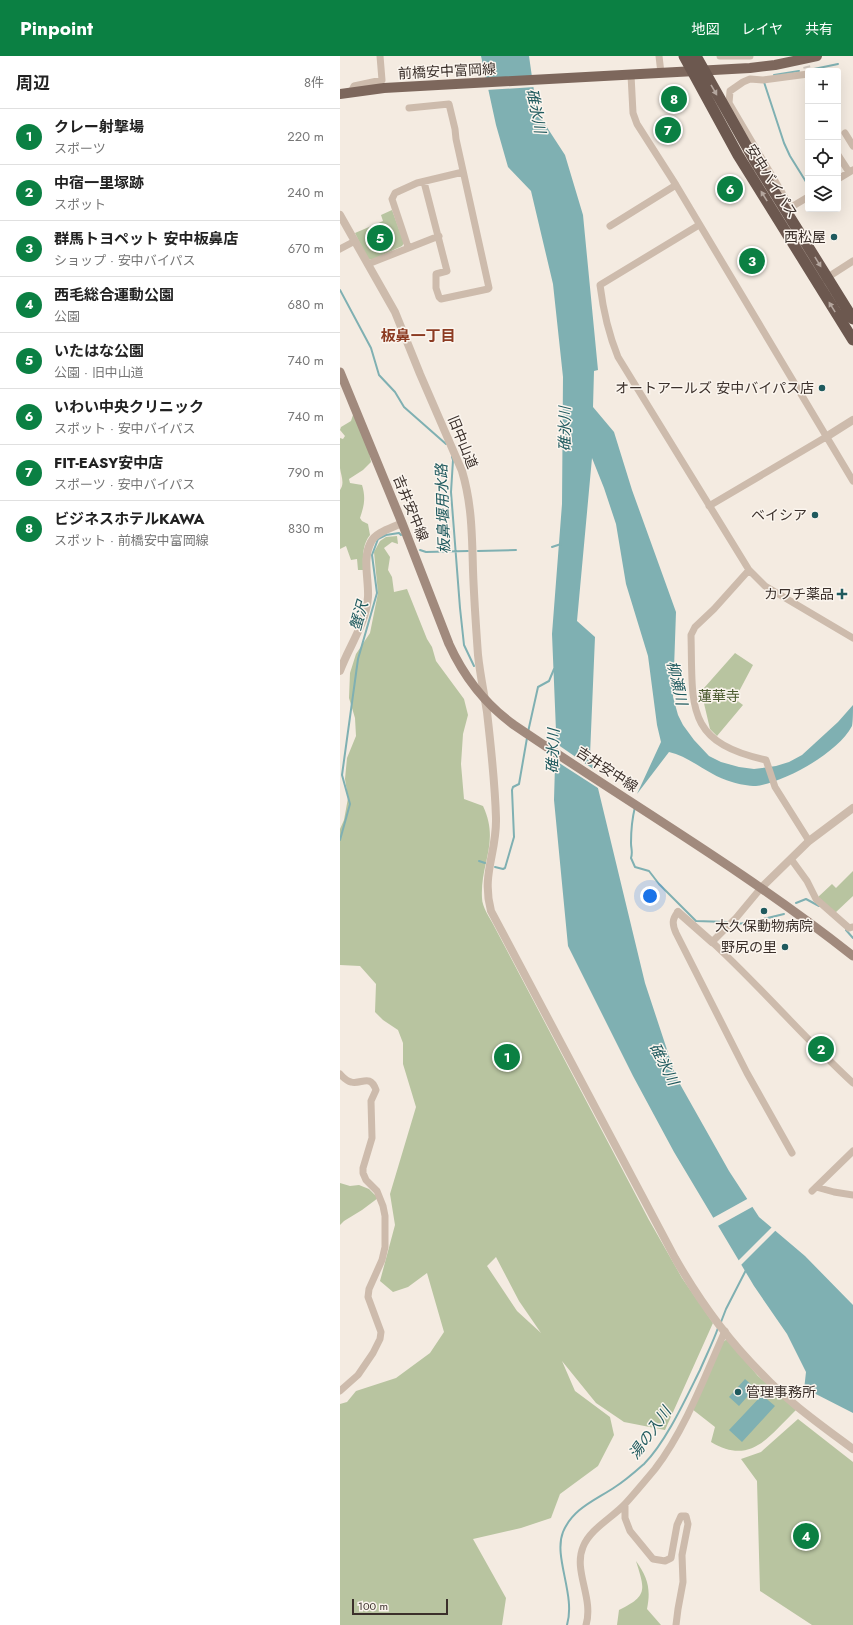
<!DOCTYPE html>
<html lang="ja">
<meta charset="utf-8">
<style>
body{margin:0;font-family:Jost,"Noto Sans JP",sans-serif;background:#f2f2f2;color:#222}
.controls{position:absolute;right:12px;top:12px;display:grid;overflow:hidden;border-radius:4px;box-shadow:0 4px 16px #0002}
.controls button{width:36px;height:36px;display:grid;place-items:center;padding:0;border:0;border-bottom:1px solid #e0e0e0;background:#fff;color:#222;font:20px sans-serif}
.scale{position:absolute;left:12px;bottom:10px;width:96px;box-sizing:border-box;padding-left:4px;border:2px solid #3b302b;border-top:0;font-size:11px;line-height:14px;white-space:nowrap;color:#3b302b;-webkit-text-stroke:3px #fbf5ee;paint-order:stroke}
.you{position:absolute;left:310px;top:840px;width:14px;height:14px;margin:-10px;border:3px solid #fff;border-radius:50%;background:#1a73e8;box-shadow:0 0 0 6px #1a73e833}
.badge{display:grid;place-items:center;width:26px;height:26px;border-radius:50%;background:#0b8043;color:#fff;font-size:13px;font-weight:700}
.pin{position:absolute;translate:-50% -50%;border:2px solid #fff;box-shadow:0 1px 4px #0006}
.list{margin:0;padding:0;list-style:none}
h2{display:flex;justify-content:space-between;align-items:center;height:52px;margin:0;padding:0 16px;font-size:17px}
h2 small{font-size:13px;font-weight:400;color:#767676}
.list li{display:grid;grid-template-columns:26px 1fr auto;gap:12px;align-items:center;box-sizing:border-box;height:56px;padding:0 16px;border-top:1px solid #e0e0e0}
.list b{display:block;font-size:15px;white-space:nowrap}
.list p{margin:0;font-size:13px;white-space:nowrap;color:#767676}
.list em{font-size:13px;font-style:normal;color:#767676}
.icon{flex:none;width:22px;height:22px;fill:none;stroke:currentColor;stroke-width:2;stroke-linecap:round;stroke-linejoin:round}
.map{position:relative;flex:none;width:513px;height:1569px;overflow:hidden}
header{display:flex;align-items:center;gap:24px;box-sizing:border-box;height:56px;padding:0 20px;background:#0b8043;color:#fff}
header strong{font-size:19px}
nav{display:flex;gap:22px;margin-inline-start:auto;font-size:14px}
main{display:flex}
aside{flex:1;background:#fff}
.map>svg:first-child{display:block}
</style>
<header>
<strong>Pinpoint</strong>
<nav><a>地図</a><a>レイヤ</a><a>共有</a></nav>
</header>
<main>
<aside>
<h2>周辺<small>8件</small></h2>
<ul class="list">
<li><span class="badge">1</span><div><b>クレー射撃場</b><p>スポーツ</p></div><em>220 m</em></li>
<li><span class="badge">2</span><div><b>中宿一里塚跡</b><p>スポット</p></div><em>240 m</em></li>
<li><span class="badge">3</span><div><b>群馬トヨペット 安中板鼻店</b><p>ショップ · 安中バイパス</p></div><em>670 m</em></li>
<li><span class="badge">4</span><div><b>西毛総合運動公園</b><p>公園</p></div><em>680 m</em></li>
<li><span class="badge">5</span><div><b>いたはな公園</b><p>公園 · 旧中山道</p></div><em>740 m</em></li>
<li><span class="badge">6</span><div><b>いわい中央クリニック</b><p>スポット · 安中バイパス</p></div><em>740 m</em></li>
<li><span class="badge">7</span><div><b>FIT-EASY安中店</b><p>スポーツ · 安中バイパス</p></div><em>790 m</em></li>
<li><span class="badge">8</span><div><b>ビジネスホテルKAWA</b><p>スポット · 前橋安中富岡線</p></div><em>830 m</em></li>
</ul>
</aside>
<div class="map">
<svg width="513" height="1569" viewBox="0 0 513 1569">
<rect width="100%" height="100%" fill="#f4ebe1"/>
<path fill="#b8c4a0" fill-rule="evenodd" d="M52,154l12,33 -2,3 -30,14 -5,-2 -12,-25 28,-12 -2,-6z
M13,359l3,1 10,20 5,26 -8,8 -14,9 1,4 12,2c4,13 2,21 -2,33l2,3 6,3 2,11c-8,10 -7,22 -7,35h-5l-1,-11 -6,1 -5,-14 -6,3v-59c5,-7 1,-14 0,-22 0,-10 0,-20 0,-30l3,1 2,-3 -5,-6 1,-3 10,-6z
M57,480l1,8 -6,-2 -8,6 6,9 -2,13 4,7 2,15 13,-3 20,50 5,8 4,14 28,38 4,16 -5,19 -2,30 3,35 19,7c17,36 -3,57 -1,92 0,9 8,20 12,28l155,294 33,58 31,45 -48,107 -41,-8 -28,-19 -34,-42 13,30 35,26 4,18 -16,31 -38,28 -9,24 -30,10 -48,11 33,59 -4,27h-162v-221l7,-2 9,-11 40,-13 34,-25 14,-21 -17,-59 -19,14 -15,5 -13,-11 15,-56 -5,-31 26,-87 -13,-43v-21l-5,-13 -15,-10 -8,-8 1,-28 -16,-18 -20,-1v-136l4,-9 4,-22 -3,-19 2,-21 9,-22 -1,-18 -6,-20 1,-25 6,-19 14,-21 8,-40 -4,-41 6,-11 6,-4zM156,1201l23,44 22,32 -24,-22 -30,-45z
M395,597l18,12 -18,34 8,6 -26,31 -7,-7 -7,-30 1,-11z
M513,815v25l-18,17 -18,-15 15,-14 4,4z
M0,1127l10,3 9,-1 10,4 9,9 -16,12 -18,11 -4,4z
M387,1283l31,37 38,34c-27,26 -45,56 -85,32l4,-15 -23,-18 31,-67z
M458,1363l55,43v163h-41l-52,-34 -3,-110 -16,-22 20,-7z
M296,1505c12,17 15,28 11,48l14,16h-44l2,-15c29,-14 26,-20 17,-49z"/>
<path fill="#7fb0b2" d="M141,0h48l8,56 28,43 18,60 15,155 -4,1 -1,36 21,25 18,58 44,122 -3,85 5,18 5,10 11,15 15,16 12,6 18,5 15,2 22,-3 13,-4 13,-7 36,-33 15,-17c0,6 0,16 -1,21 -14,27 -67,56 -96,60 -7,0 -18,-2 -24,-4 -23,-6 -41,-25 -63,-30l-32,42 24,-52 -4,-17 -9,-69 -22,-72 -10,-60 -12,-36 -12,-30 -15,163 18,16 -5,118 55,228 31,94 53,94 30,46 46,39 48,49v108l-47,-24 -2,1 2,-18 -19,-38 -33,-48 -80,-134 -41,-76 -65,-130 -14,-146 2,-69 -4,-97 10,-130 1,-127 -10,-93 -22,-93 -23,-24 -12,-42z
M405,1323l10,9 -16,18 -10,-9z
M422,1339l13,11 -33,36 -13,-12z"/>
<path fill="#f4ebe1" d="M194,20l1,11 -49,3 -2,-11z
M214,686l42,29 5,19 -48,-31z
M409,1142l5,8 -38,21 -5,-8z
M433,1170l4,3 -37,37 -3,-4z"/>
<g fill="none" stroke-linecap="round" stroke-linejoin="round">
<path stroke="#7fb0b2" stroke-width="2" d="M474,13l24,-5
M434,19l25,-4
M424,26l20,61 6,13 18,29
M0,234l31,58 8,27 16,17 9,15 42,37
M112,401l1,3 -2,32 9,116 4,37 10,21
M212,491l9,-3
M80,494l6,2 42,-1
M138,495l38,-1
M188,676l10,-45 11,-6 5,-12
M295,751c-3,12 -4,24 -4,36 0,6 2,9 0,15l4,9 14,4 10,13 37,37 31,1
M0,784l10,-36 -8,-29 16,-116 19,-66 -5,-38 6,-16 8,-4 13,-2 2,2
M139,805l6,2
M155,811l8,2 2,-1 9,-31 -2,-47 1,-3 6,-3 8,-46
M456,847l10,-4 13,7
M395,868l12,-1 37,-9
M506,874l7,8
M381,1266l5,-13 20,-39
M227,1569c9,-30 -14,-68 -4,-93 10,-24 33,-32 52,-45 10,-6 20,-15 29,-23 22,-22 42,-66 56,-94 6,-14 13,-28 18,-42"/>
<path stroke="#cfc6bd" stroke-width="7" stroke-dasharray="7 3.5" stroke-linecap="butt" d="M464,0l3,12"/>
<path stroke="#cdbbac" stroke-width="7" d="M319,0l2,17
M380,0h30
M291,19l2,38 4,11 39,61 177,296
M11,36l3,-6 28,-6 -2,-24
M69,52l40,-4 6,25 1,10 33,149 -1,1 -47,10 -2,-2 -3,-9v-14l11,-3 -23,-89
M505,77l8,13
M498,99l11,17
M498,123l15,-9
M451,152l-62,-105 1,-12 13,-9 7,-3 13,1 45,-6
M448,153l20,-12
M359,169l-99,60c3,24 9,50 18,72l131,213 16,16 88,52
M270,170l66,-41
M68,191l-16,-48 3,-6 22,-10 46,-11
M0,193l15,-8
M28,208l71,-28
M485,223l28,-18
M369,450l117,-69
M409,514l-35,39 -19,18 -4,8c2,71 -7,107 75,125l9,27 34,54
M451,803l16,22 9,18 33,29 4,-1
M421,832l-25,30 -24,24c49,45 92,96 141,141
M338,856c-6,7 -6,12 -2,21l71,140 45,80
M0,1018c3,3 6,7 11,8 10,3 19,-9 25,8l-5,11 1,37 -9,30v5l3,7 11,11 6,15 2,10v31l-3,13 -13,29 -1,8 13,35 -1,7 -7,14 -15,22 -18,16
M476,1131l18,5 19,3
M472,1135l41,-40
M285,1448v14l5,13 23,28 12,2 6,-3 6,-33 4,-9h5l2,8 -6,31 1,27 -5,27 -2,16
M246,1569c8,-27 -13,-54 -3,-78 7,-18 29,-29 42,-43 10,-11 20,-23 30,-35 30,-39 50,-93 70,-138"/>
<path stroke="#cdbbac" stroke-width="8" d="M0,159l55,97 25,62 42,97c10,33 10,65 11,99 1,29 3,57 5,85 2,19 6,38 9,57 4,35 8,71 9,106 1,35 -15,56 -5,93l184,347c24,42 52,81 86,115 27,29 60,52 92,76
M486,381l27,-17
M0,615c9,-25 26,-47 28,-74 1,-17 -6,-39 3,-55 5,-10 21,-14 31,-19
M421,832l48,-47 44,-33
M338,856l34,30"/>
<path stroke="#a18a7d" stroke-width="9" d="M0,316l62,151 47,121c15,33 36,60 65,81 113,77 232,146 339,231"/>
<path stroke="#7d675c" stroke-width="10" d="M0,38l44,-6 366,-20 25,-3 42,-9"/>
<path stroke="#6c584f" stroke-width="11" d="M344,0l54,99 115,185
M356,0l59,105 98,158"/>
</g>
<defs><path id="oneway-solid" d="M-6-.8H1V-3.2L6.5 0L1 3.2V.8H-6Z"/></defs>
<g fill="#b4a69e">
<use href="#oneway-solid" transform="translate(374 34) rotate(60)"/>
<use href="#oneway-solid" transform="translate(424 140) rotate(-122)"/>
<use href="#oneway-solid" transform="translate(478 206) rotate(58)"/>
<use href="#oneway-solid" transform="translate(492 251) rotate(-122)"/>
</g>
<g fill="#1f5a5e" stroke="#fbf5ee" stroke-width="1.5">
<circle cx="494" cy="181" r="4"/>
<circle cx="482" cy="332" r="4"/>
<circle cx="475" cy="459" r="4"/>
<path d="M500 532h4v4h4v4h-4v4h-4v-4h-4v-4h4z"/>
<circle cx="424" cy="855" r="4"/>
<circle cx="445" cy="891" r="4"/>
<circle cx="398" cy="1336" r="4"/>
</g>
<g text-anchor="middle" stroke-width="3" stroke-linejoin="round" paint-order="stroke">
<g font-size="14" fill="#3b302b" stroke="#fbf5ee">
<text transform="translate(107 15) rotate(-3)" y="5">前橋安中富岡線</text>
<text transform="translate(432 125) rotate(58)" y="5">安中バイパス</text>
<text transform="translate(123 386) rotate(68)" y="5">旧中山道</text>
<text transform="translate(71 452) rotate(68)" y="5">吉井安中線</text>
<text transform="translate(267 713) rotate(33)" y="5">吉井安中線</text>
</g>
<g font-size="14" fill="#3b302b" stroke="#fbf5ee" text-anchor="end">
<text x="486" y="186">西松屋</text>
<text x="474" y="337">オートアールズ 安中バイパス店</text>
<text x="467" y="464">ベイシア</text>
<text x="494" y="543">カワチ薬品</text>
<text x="424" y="875" text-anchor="middle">大久保動物病院</text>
<text x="437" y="896">野尻の里</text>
<text x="406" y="1341" text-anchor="start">管理事務所</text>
</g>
<g font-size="14" fill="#4a5a2e" stroke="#fbf5ee">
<text x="379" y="645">蓮華寺</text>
</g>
<g font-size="15" font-style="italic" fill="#1f5a5e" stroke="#fbf5ee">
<text transform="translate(196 55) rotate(79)" y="5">碓氷川</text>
<text transform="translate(225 373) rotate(-90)" y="5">碓氷川</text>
<text transform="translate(103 453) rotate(-92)" y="5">板鼻堰用水路</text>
<text transform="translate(19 560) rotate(-74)" y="5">蟹沢</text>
<text transform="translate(337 627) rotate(77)" y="5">柳瀬川</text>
<text transform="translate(213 695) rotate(-88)" y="5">碓氷川</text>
<text transform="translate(324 1008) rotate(63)" y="5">碓氷川</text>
<text transform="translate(310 1377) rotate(-54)" y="5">湯の入川</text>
</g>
<g font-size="15" font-weight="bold" fill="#8c3b22" stroke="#fbf5ee">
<text x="78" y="285">板鼻一丁目</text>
</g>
</g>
</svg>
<div class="controls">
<button>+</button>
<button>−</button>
<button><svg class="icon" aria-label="locate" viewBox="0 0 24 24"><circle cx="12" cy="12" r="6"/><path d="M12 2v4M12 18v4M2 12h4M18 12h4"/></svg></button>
<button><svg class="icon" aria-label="layers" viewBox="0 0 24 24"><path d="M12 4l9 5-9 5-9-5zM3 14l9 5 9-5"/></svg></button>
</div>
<div class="scale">100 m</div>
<div class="you"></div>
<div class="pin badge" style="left:167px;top:1001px">1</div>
<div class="pin badge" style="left:481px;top:993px">2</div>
<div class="pin badge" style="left:412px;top:205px">3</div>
<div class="pin badge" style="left:466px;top:1480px">4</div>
<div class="pin badge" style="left:40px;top:182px">5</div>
<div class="pin badge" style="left:390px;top:133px">6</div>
<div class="pin badge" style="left:328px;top:74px">7</div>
<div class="pin badge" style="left:334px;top:43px">8</div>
</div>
</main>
